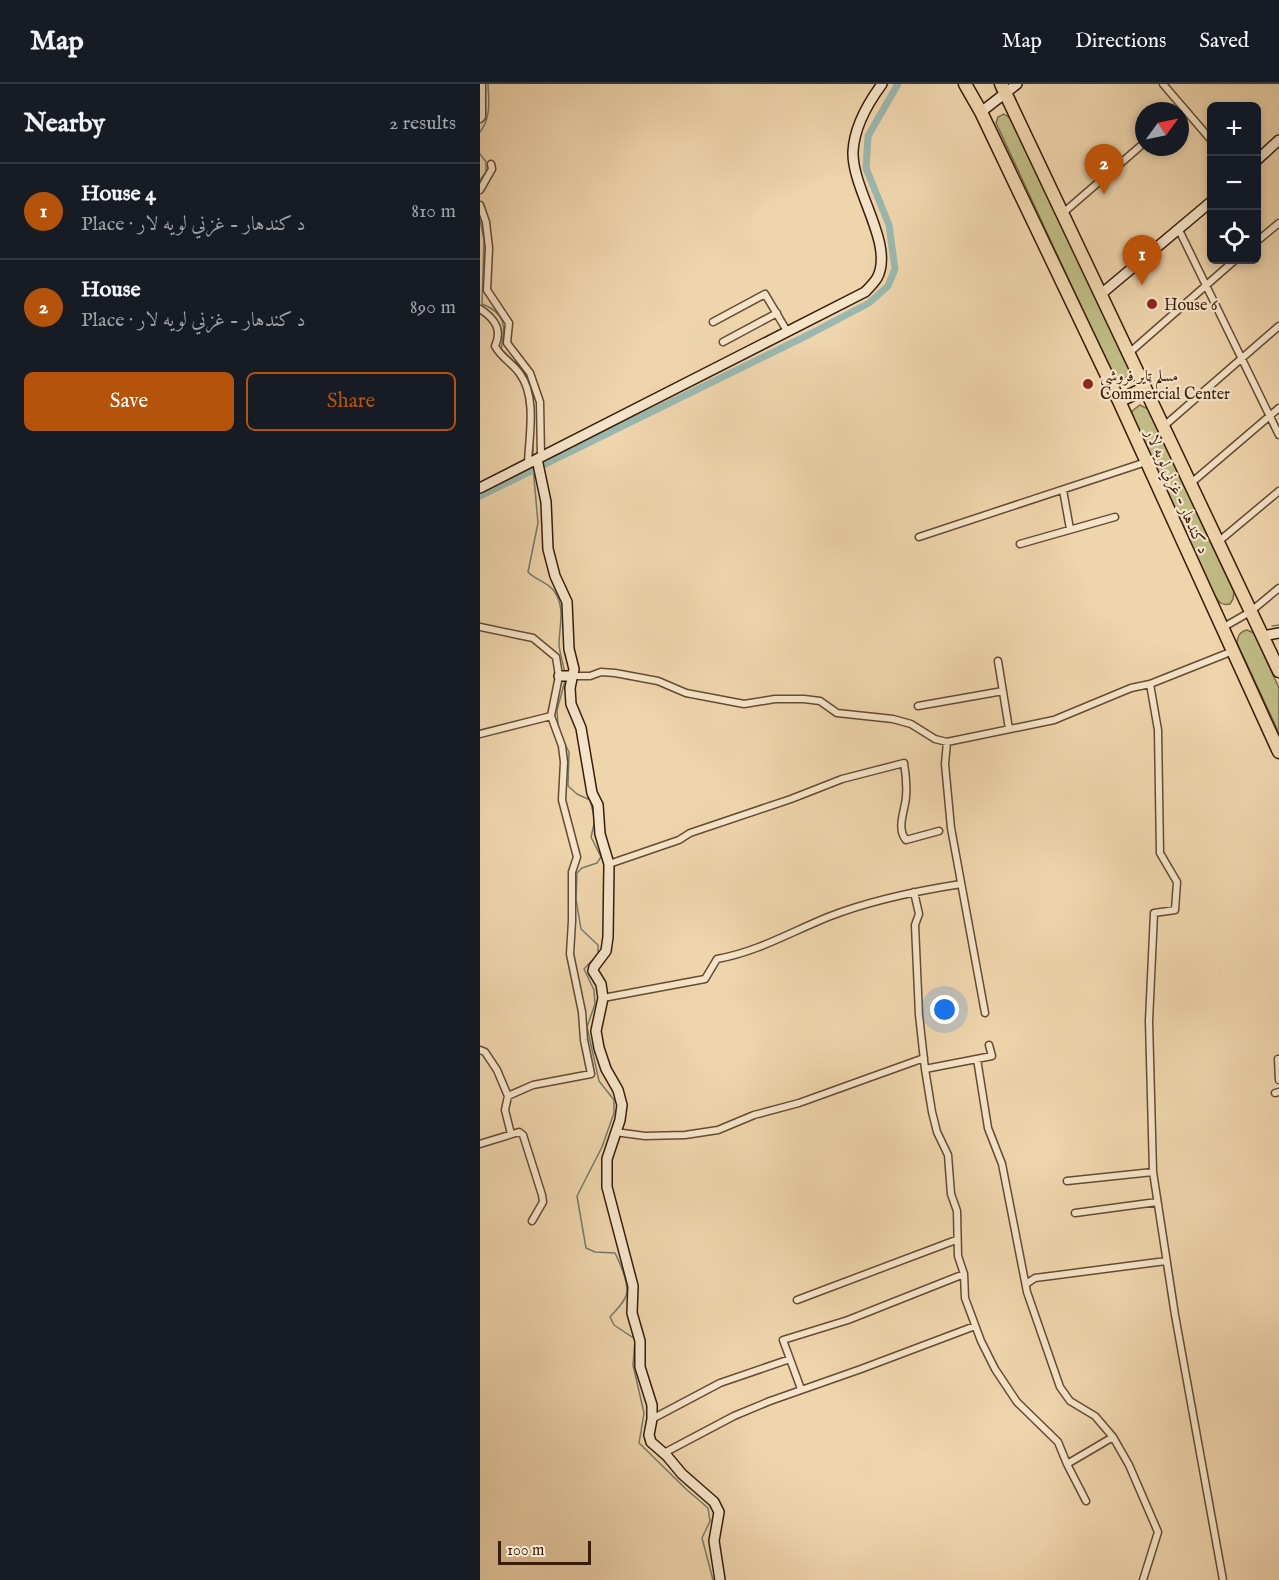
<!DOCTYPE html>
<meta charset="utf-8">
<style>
body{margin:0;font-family:"IM FELL English",Amiri,serif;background:#242831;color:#f1f3f6}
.controls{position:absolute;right:18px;top:18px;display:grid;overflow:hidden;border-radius:9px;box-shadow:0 3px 9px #0003}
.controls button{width:54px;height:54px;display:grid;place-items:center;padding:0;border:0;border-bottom:2px solid #363941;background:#171b24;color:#f1f3f6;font:30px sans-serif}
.compass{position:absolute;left:655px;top:18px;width:54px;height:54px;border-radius:50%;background:#171b24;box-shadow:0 3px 9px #0003;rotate:57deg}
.scale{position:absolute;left:18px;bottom:15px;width:93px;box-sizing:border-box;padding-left:6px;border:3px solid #391c0a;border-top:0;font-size:16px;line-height:21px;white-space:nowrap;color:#391c0a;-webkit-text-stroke:4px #f5e4c9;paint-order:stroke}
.you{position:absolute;left:465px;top:926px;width:21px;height:21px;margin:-15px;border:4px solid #fff;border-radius:50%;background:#1a73e8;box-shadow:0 0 0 9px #1a73e833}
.badge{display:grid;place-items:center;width:39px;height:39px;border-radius:50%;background:#b45309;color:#fff;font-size:20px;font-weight:700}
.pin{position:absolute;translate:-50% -50px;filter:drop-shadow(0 2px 3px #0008)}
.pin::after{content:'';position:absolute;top:32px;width:21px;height:18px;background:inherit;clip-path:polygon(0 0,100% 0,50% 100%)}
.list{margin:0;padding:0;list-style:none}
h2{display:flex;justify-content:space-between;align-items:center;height:78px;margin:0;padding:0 24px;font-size:26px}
h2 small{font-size:20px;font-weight:400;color:#9ea1a6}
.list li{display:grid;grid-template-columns:39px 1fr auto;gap:18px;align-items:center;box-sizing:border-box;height:96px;padding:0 24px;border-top:2px solid #363941}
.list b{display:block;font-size:22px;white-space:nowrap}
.list p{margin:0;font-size:20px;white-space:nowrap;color:#9ea1a6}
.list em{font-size:20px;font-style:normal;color:#9ea1a6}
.actions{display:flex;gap:12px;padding:18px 24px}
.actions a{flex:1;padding:14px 0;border:2px solid #b45309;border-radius:9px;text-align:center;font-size:21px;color:#b45309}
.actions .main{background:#b45309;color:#fff}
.icon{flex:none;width:33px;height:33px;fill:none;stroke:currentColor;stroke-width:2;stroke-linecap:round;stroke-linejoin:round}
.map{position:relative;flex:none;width:799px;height:1496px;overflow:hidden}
header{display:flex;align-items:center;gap:36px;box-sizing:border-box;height:84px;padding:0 30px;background:#171b24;border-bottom:2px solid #363941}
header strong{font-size:28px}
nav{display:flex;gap:33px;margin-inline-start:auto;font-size:21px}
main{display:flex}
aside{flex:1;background:#171b24}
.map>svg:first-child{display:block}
</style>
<header>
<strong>Map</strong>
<nav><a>Map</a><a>Directions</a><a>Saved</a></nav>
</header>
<main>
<aside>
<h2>Nearby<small>2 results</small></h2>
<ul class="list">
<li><span class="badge">1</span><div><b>House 4</b><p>Place · د کندهار - غزني لويه لار</p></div><em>810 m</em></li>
<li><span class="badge">2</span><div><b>House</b><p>Place · د کندهار - غزني لويه لار</p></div><em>890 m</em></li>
</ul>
<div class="actions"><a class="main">Save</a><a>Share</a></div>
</aside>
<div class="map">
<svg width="799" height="1496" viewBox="0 0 799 1496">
<rect width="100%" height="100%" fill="#efd5ac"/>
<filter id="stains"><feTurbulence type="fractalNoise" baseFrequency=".00333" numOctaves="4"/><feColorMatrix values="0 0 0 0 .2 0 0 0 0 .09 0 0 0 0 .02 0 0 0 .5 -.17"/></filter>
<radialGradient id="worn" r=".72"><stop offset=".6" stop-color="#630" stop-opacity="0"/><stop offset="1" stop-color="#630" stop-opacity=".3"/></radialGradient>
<path fill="#c0bb84" stroke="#7c6c47" stroke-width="1.5" d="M524,30l6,4 120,248v9l-11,6 -5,-4 -118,-254 2,-6z
M660,321l8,4 86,183 -1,7 -3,5c-10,2 -12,-3 -17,-11l-81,-176v-6z
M767,546l7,3 25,55v45l-42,-90c1,-7 2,-11 10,-13z"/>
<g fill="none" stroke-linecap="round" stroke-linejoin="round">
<path stroke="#737a6d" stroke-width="1.5" d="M0,48c11,-14 9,-31 8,-48
M0,70l6,8v10l-6,8
M0,136l4,20 -2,64c24,9 24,23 19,45l23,22 3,9
M53,354v17
M53,383l5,56 -10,49c7,8 19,9 26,19 12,17 5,35 5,54 1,9 4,19 6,28
M792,542l7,-1
M78,642l-1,-16 8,-29
M82,655l7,13 -1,34 9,8 13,6 5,20 -4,17 10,20 -4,6 -15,5 -5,5 -1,26 5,30 17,16v9l-14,15 10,21 1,14 -8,23 12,54 15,19v13l-12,34 -25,49 9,52 9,4 20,1c5,10 12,26 12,39 -1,9 -11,18 -17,25l4,8 21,14 -2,26 11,48 -5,30 48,47 21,18 2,13 -8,17 11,42"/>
<path stroke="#9ab8af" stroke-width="7" d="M0,412l330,-162 59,-31 19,-17 7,-17 -6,-44 -23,-57 2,-32 30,-52"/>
<defs>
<path id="street" d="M683,0l49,57
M0,35l2,-2v-33
M0,106l12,-21 -1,-5
M0,121l6,17 3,26 -2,42 22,33 -2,20 23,30 10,29 1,55
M583,129l81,-70
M699,146l100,205
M776,158l23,-19
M0,225c14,9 23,20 15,37 6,12 18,17 25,28 17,23 9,62 8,89
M233,238l52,-28 22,37
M243,258l54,-29
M649,269l106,-93
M684,342l115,-100
M710,400l89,-76
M583,406l7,39
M439,453l227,-75
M738,458l61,-51
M540,460l95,-27
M0,543l53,11 23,19 3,19 -8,40 11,30 2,16 -2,38 15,57 -5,15v49l-2,33 12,58 2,28 7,34 -58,11 -25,11
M742,544l28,-16 29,-24
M518,577l11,68
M93,592h17l11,-4 14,1 43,8 28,12 58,11 31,-5h29l16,2 17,12 56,6 18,5 24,15 12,3 107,-22 77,-32 19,-4 83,-33
M670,600l8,46 2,123 17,29 -2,28 -21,3 -5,108 4,151 22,143 48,265
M438,622l85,-15
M0,650l71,-18
M467,658l-2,22 6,64 34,185
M129,780l70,-24 11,-7 101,-34 51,-20 62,-16c2,12 3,22 2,34 -1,14 -10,31 0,43l33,-9
M434,808l5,22 -4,11 4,90 6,54 7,43 5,20 11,23 3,39 6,17 1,45 6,18 1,24 16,43 14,28 22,33 41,40 9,22 19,37
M123,914l102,-19 12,-20c40,-7 74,-27 111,-42 43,-17 88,-26 133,-33
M0,966l5,2 12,18 11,26 -3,14 6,24
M497,975l11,69 14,36 25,128 33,95 10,14 25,15 18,21 16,28 29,67 -15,48
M798,975l1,21
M445,985l67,-13 -3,-11
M795,1009l4,-1
M135,1048l30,4 40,-1 33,-5 36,-15 45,-12 125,-45
M0,1060l39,-12 4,3 19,60 1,7 -11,19
M587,1097l86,-9
M595,1129l82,-11
M546,1200l9,-6 131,-17
M317,1216l159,-60
M321,1305l-18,-49 65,-20 116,-46
M172,1335l68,-36 70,-24
M184,1369l70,-37 36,-15 91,-32 114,-43
M587,1380l46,-27"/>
<path id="secondary" d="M501,28l36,-28
M776,77l23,-21
M620,211l112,-94
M57,375l9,43 2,47 7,27 12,26 2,47 5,20 -4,19 1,16 10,24 11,65 6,12 2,29 9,30 -1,73 -2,14 -12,16 -1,4 8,13 2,14 -7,33 3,17 7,21 12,21 4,15 -2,15 -13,39v28l26,99 -1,27 8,28v26l12,38v14l-3,16 2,7 16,14 15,18 32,28 5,10 -5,29 6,39
M0,404l385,-196c4,-4 9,-9 12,-14 18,-33 -25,-88 -24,-126 1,-24 15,-49 29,-68
M782,552l17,-3
M79,592h14"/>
<path id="highway" d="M485,0l16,28 138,289 160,351
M521,0l278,587
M639,317l26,-13"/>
</defs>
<use href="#street" stroke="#664a32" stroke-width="9"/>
<use href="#secondary" stroke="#391c0a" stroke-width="12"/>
<use href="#highway" stroke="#391c0a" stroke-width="15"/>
<use href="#street" stroke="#f5e4c9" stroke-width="6"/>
<use href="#secondary" stroke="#f5e4c9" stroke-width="9"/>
<use href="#highway" stroke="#efd5ac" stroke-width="12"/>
</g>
<g fill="#8f2418" stroke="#f5e4c9" stroke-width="2">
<circle cx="672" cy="220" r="6"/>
<circle cx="608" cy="300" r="6"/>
</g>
<g text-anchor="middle" stroke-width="4.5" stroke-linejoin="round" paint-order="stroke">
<g font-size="16" fill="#391c0a" stroke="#f5e4c9" text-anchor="start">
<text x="684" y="226">House 6</text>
<text x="620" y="297">مسلم ټایر فروشي<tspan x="620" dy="18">Commercial Center</tspan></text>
</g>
<g font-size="16" fill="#391c0a" stroke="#f5e4c9">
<text transform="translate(698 407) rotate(66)" y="6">د کندهار - غزني لويه لار</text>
</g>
</g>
<rect width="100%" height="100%" filter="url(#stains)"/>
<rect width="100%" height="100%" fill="url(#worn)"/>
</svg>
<div class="controls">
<button>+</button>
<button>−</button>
<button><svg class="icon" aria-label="locate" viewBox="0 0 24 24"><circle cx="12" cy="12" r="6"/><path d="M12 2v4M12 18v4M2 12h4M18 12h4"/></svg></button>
</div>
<svg class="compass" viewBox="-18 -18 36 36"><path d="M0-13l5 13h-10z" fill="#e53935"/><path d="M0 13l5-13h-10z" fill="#9ea1a6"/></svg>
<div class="scale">100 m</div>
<div class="you"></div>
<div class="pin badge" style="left:662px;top:201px">1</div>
<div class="pin badge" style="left:624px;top:110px">2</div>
</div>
</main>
